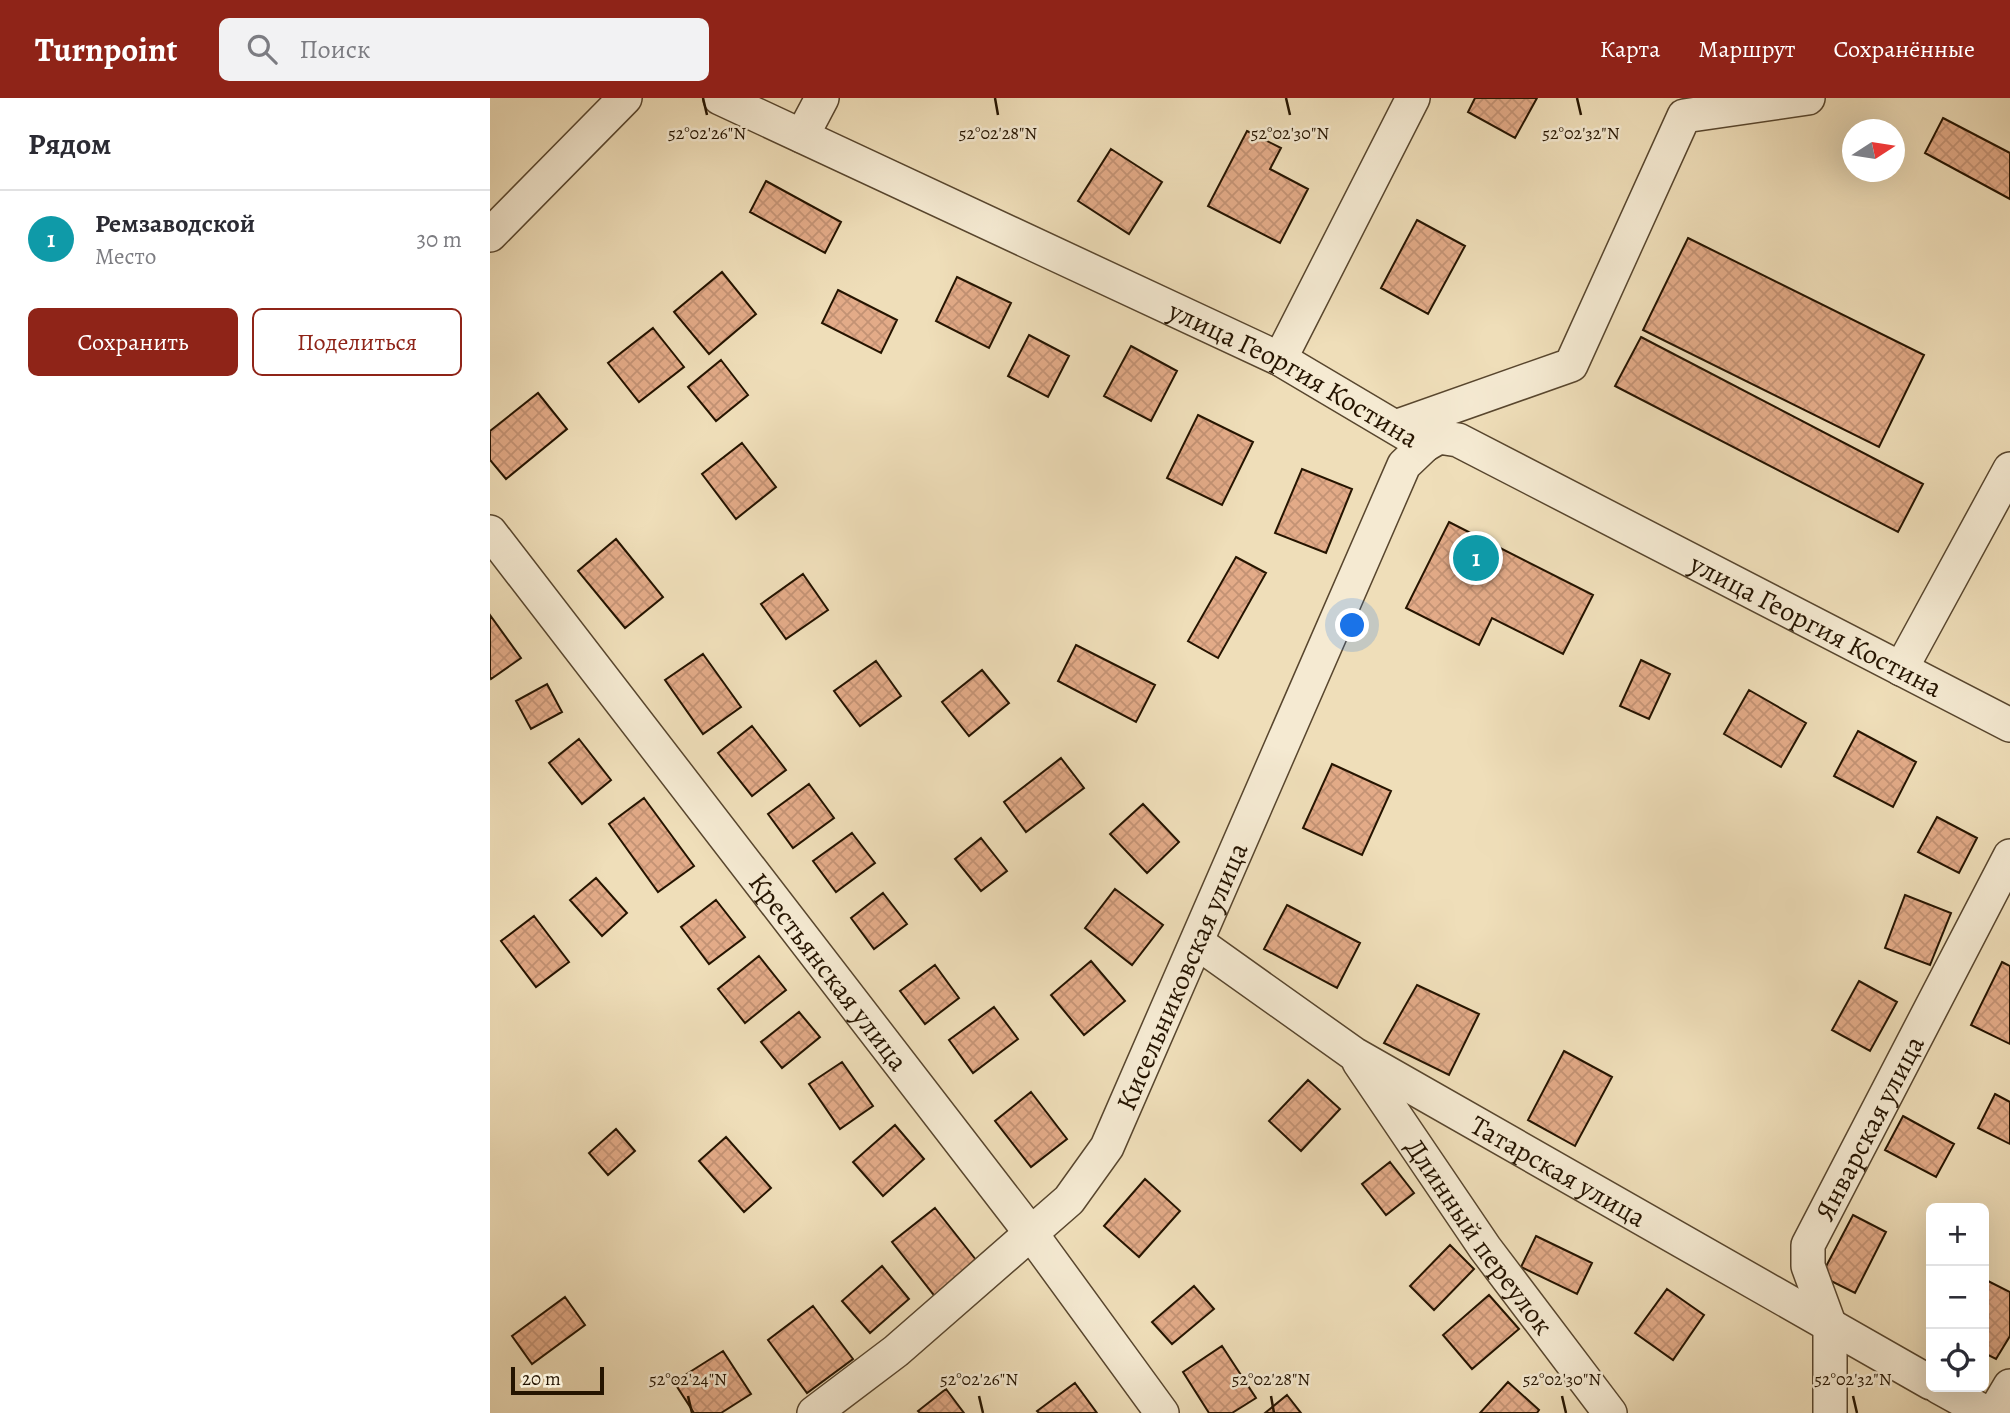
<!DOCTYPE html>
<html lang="ru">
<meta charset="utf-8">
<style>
body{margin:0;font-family:Alegreya,serif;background:#f2f2f3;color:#2b2b33}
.controls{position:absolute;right:21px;bottom:21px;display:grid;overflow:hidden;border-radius:10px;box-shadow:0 7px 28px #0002}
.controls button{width:63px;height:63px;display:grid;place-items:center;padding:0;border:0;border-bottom:2px solid #e1e1e2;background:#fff;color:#2b2b33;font:35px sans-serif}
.compass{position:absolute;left:1352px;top:21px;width:63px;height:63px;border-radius:50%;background:#fff;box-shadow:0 7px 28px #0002;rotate:78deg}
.scale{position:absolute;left:21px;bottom:18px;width:93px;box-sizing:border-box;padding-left:7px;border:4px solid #251400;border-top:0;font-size:19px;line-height:24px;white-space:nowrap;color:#251400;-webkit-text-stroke:5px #f5ead2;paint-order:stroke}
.you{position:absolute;left:863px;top:528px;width:24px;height:24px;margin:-18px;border:5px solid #fff;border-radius:50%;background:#1a73e8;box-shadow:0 0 0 10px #1a73e833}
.badge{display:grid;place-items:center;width:46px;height:46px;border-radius:50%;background:#8f2418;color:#fff;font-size:23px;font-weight:700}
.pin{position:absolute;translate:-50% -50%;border:4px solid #fff;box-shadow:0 2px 7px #0006}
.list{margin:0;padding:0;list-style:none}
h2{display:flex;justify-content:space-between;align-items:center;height:91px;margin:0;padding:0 28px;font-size:30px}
h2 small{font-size:23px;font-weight:400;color:#7c7c81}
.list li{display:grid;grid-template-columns:46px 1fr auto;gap:21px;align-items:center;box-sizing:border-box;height:98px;padding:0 28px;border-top:2px solid #e1e1e2}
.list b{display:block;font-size:26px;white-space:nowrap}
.list p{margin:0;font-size:23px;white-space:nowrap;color:#7c7c81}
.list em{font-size:23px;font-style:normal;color:#7c7c81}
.actions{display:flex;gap:14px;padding:21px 28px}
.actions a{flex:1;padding:16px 0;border:2px solid #8f2418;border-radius:10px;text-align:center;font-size:24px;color:#8f2418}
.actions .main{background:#8f2418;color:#fff}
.icon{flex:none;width:38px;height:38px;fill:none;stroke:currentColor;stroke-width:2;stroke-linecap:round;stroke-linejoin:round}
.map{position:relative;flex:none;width:1520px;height:1315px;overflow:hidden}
header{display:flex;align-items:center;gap:42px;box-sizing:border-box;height:98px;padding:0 35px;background:#8f2418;color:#fff}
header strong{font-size:33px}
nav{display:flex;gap:38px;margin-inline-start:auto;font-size:24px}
.search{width:490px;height:63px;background:#f2f2f3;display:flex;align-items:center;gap:18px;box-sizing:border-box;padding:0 24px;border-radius:10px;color:#7c7c81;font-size:26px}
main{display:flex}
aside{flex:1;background:#fff}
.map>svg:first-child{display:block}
</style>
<header>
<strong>Turnpoint</strong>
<div class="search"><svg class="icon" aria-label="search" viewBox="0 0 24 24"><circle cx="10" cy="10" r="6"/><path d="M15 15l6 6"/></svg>Поиск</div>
<nav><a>Карта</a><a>Маршрут</a><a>Сохранённые</a></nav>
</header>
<main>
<aside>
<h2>Рядом<small></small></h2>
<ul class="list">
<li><span class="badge" style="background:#0f9aa8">1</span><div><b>Ремзаводской</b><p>Место</p></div><em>30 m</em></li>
</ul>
<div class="actions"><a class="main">Сохранить</a><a>Поделиться</a></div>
</aside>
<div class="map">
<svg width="1520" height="1315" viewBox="0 0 1520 1315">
<defs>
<pattern id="building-cross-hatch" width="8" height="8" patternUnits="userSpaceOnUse" patternTransform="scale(1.75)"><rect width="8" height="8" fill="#e3ab88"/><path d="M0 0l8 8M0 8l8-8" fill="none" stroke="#c39274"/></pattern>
</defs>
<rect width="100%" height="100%" fill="#efdeb9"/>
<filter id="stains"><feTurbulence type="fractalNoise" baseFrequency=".00286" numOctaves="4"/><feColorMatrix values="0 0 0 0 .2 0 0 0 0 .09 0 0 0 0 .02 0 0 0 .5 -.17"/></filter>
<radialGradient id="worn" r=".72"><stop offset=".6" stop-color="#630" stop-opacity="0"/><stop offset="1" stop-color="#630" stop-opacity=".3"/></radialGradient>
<path fill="url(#building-cross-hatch)" stroke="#251400" stroke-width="2" d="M985,0h62l-22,40 -47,-26z
M1453,20l67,35v46l-85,-46z
M757,33l34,17 -11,21 38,20 -28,54 -72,-37z
M621,51l51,33 -33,52 -51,-33z
M276,83l75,41 -16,31 -75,-41z
M927,122l48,26 -37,68 -47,-26z
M1198,140l236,117 -45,92 -236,-117z
M232,174l34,42 -47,40 -35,-42z
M467,179l54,26 -22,45 -53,-27z
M348,192l59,30 -16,33 -59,-30z
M163,230l31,39 -45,35 -31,-39z
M539,237l40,21 -21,41 -40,-21z
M1151,239l282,147 -25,48 -283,-146z
M641,248l46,25 -26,50 -47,-25z
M231,262l27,35 -32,26 -28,-34z
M48,295l29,36 -61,50 -16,-19v-29z
M708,317l55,27 -31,63 -55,-27z
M252,345l34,44 -40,32 -34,-45z
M812,371l50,20 -26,64 -51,-20z
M959,424l144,73 -30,59 -71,-36 -13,27 -73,-37z
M126,441l47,58 -38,31 -47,-57z
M746,459l30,16 -48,85 -30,-17z
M313,476l25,36 -42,29 -25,-35z
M0,517l31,43 -30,21 -1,-2z
M586,547l79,40 -19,37 -78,-41z
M213,556l38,53 -38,27 -38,-54z
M1151,562l29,14 -21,45 -29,-13z
M386,563l25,35 -41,30 -26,-35z
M492,572l27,33 -40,33 -27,-34z
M57,586l15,28 -31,17 -15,-28z
M1259,592l57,33 -25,44 -57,-33z
M262,628l34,44 -34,26 -34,-43z
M1368,633l58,31 -23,45 -59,-31z
M89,641l32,41 -29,24 -33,-41z
M571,660l23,30 -58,44 -22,-30z
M842,666l59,27 -29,64 -59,-27z
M319,686l25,34 -41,30 -25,-34z
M154,700l50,68 -36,26 -49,-68z
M653,706l36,38 -32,31 -37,-39z
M1447,719l40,21 -18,35 -41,-21z
M362,735l23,30 -39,29 -23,-31z
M491,740l26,33 -26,20 -26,-32z
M106,780l31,35 -25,23 -32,-36z
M625,791l48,36 -31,40 -47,-37z
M393,795l24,31 -33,25 -23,-31z
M1415,797l46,18 -21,52 -45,-17z
M226,802l29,37 -36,27 -28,-37z
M797,807l73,38 -23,45 -73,-39z
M44,818l35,46 -33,25 -35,-46z
M269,858l27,34 -41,33 -27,-34z
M601,863l34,40 -41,34 -33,-40z
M1512,864l8,4v78l-39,-19z
M445,867l24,33 -34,26 -25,-33z
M1369,883l38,21 -27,49 -38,-21z
M927,887l62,29 -30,61 -65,-32z
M504,909l24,32 -45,34 -24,-33z
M309,914l21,25 -38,31 -21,-26z
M1074,953l48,26 -37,69 -47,-26z
M352,964l31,44 -33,23 -31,-45z
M818,982l32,29 -39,42 -32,-30z
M541,994l36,47 -36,28 -36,-46z
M1505,996l15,8v42l-32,-16z
M1413,1018l51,28 -18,33 -51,-27z
M405,1027l29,34 -41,37 -30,-34z
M126,1031l19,22 -27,24 -19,-22z
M236,1039l45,51 -27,24 -45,-51z
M900,1064l24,31 -28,22 -24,-31z
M655,1081l35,32 -41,46 -35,-31z
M445,1110l45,57 -43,34 -45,-57z
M1363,1117l33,17 -31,61 -34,-17z
M1046,1138l56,27 -15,31 -56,-27z
M960,1147l24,24 -40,41 -24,-24z
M392,1168l27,33 -39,34 -28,-32z
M1494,1181l26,13v44l-14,23 -12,-6z
M704,1188l20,23 -42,35 -20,-22z
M1177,1191l37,26 -31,45 -38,-27z
M999,1197l30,34 -47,40 -29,-34z
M75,1199l20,28 -53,39 -20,-28z
M323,1208l40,53 -46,34 -39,-53z
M732,1248l34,52 -24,15h-23l-26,-41z
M233,1253l28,43 -30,19h-27l-20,-31z
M1018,1284l31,28 -2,3h-57z
M585,1285l22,30h-58l-2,-2z
M456,1291l18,24h-44l-2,-2z
M797,1297l14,18h-36z"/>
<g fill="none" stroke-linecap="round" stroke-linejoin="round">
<defs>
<g id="minor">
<path id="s1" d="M230,0l560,261 145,86 14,-8 19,3 552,285"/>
<path d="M312,38l20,-38"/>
<path d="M0,137l135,-137"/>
<path d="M790,261l133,-261"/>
<path d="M908,328l173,-61 113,-249 124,-18"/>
<path id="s2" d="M0,434l540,700 132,181"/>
<path d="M1411,571l109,-200"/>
<path id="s3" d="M708,845l156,111 577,329"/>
<path id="s4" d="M869,964l126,186 125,165"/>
<path d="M1449,1289l47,26"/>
<path id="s5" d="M324,1315l82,-62 173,-151 38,-53 297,-682 21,-20"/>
<path id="s6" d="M1340,1315v-87l-22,-60v-21l202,-389"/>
<path d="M1504,1315l16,-27"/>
</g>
</defs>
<use href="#minor" stroke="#58462e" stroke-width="36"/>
<use href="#minor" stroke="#f5ead2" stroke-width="33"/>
</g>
<path fill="none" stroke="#251400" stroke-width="2.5" d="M213,0l4,17M505,0l3,17M796,0l4,17M1087,0l4,17M198,1298l4,17M489,1298l4,17M781,1298l3,17M1072,1298l4,17M1363,1298l4,17"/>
<g text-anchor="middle" stroke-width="5" stroke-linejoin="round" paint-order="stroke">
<g font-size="28" fill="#251400" stroke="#f5ead2">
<text dy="10" stroke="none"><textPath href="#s1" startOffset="637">улица Георгия Костина</textPath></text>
<text dy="10" stroke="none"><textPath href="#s1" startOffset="1225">улица Георгия Костина</textPath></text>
<text dy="10" stroke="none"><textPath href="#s2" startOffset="555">Крестьянская улица</textPath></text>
<text dy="10" stroke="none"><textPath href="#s5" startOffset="584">Кисельниковская улица</textPath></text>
<text dy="10" stroke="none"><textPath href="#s6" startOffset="304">Январская улица</textPath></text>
<text dy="10" stroke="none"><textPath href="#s3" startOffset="427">Татарская улица</textPath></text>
<text dy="10" stroke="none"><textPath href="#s4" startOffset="212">Длинный переулок</textPath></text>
</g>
</g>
<g font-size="18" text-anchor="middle" fill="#251400" stroke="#f5ead2" stroke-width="5" stroke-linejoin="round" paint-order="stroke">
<text x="217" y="41">52°02'26"N</text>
<text x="508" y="41">52°02'28"N</text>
<text x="800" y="41">52°02'30"N</text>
<text x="1091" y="41">52°02'32"N</text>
<text x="198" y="1287">52°02'24"N</text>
<text x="489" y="1287">52°02'26"N</text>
<text x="781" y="1287">52°02'28"N</text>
<text x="1072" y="1287">52°02'30"N</text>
<text x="1363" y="1287">52°02'32"N</text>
</g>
<rect width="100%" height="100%" filter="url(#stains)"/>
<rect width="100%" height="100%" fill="url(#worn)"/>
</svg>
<div class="controls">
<button>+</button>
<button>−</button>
<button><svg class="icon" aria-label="locate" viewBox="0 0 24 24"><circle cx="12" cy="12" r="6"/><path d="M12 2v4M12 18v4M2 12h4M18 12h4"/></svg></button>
</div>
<svg class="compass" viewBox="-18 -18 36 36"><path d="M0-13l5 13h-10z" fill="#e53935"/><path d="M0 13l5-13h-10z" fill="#7c7c81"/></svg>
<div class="scale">20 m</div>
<div class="you"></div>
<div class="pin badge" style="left:986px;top:460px;background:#0f9aa8">1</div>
</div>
</main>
